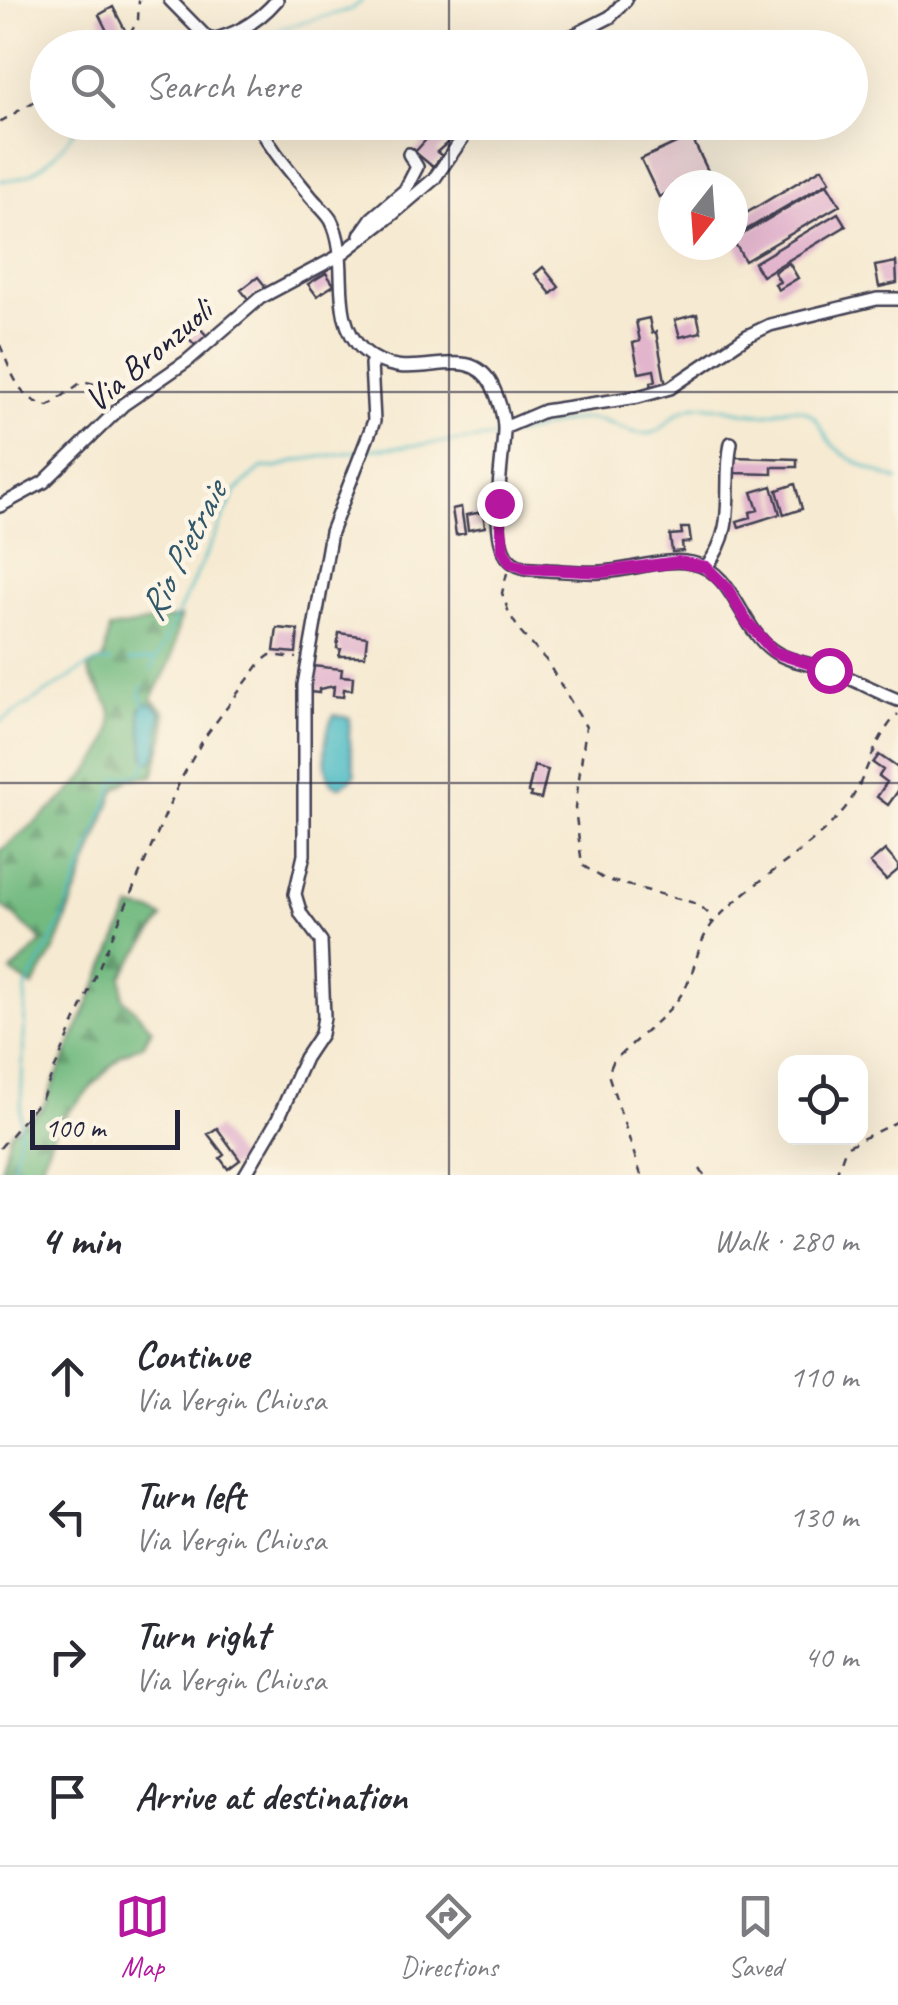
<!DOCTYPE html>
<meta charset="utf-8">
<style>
body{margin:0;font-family:Caveat,sans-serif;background:#f2f2f3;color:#2b2b33}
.controls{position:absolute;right:30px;bottom:30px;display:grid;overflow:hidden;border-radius:20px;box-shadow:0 10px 40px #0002}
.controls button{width:90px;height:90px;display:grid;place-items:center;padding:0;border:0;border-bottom:2px solid #e1e1e2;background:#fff;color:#2b2b33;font:50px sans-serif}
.compass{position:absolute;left:658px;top:170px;width:90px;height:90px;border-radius:50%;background:#fff;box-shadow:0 10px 40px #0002;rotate:197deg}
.scale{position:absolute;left:30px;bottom:25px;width:150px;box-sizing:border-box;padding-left:10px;border:5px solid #22223b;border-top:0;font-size:28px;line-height:35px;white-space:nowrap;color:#22223b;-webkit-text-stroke:8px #fcf5e5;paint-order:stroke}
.stop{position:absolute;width:30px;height:30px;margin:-22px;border:8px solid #b5179e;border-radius:50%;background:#fff}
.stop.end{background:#b5179e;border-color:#fff;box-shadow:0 2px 10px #0008}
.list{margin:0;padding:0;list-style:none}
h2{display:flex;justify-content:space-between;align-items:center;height:130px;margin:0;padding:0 40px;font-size:42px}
h2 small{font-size:32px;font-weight:400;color:#7c7c81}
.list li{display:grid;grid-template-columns:65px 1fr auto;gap:30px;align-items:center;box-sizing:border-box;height:140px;padding:0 40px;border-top:2px solid #e1e1e2}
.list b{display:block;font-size:38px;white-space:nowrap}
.list p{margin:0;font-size:32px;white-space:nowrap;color:#7c7c81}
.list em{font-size:32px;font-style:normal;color:#7c7c81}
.icon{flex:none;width:55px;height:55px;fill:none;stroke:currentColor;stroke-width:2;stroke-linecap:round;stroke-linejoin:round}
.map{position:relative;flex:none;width:898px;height:1175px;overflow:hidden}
.search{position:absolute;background:#fff;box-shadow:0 10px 40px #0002;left:30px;right:30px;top:30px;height:110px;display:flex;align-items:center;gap:25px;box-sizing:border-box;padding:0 35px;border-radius:55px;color:#7c7c81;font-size:38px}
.sheet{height:690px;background:#fff}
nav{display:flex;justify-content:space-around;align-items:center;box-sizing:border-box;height:140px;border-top:2px solid #e1e1e2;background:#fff;font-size:28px;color:#7c7c81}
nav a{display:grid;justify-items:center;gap:5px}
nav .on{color:#b5179e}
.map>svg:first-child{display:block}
</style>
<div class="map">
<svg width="898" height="1175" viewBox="0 0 898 1175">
<defs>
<pattern id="forest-firs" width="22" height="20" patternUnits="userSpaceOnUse" patternTransform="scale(2.5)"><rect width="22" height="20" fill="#72ba80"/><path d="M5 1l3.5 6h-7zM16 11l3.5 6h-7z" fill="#5d976a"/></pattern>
</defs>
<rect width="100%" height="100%" fill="#fcf5e5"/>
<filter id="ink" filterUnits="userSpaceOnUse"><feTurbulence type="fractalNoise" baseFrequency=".01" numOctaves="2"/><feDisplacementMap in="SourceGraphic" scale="20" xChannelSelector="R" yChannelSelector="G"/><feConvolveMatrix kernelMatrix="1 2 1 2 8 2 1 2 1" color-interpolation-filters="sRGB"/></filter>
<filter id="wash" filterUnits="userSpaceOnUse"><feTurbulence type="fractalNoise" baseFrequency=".0048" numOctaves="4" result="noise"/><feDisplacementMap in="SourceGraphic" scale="40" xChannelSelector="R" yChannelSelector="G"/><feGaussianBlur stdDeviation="2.25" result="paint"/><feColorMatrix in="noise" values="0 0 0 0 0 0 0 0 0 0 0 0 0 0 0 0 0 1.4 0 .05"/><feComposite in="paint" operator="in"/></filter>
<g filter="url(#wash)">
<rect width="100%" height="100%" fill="#f6ead2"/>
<path fill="url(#forest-firs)" stroke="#4a6e5e" stroke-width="2.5" d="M180,617l-9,44 -19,38 13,13v22l-12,42 -23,3 -15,11 -59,157 -23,40 -22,-15 32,-31 -43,-37v-53c35,-30 125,-90 110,-142 -5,-16 -19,-24 -22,-41l16,-9 5,-30z
M131,908l22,4 10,6 -41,58 1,22 29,31 -8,15 -23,11 -65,71 -18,49h-38l10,-42 32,-24z"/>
<path fill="#4dbbc4" stroke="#386e80" stroke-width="2.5" d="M146,703l8,2 7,8 -3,37 -6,12 -7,-3 -5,-50z
M334,715l16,3 -1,18 6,39c-34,40 -36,-39 -21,-60z"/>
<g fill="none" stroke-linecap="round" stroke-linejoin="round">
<path stroke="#4dbbc4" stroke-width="2.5" d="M244,48l39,-20 69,-19 11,-9
M0,180c33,4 64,-31 79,-58
M510,435c28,-3 54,-18 82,-16 19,1 41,19 60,14 13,-3 18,-17 30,-22 27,-14 55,5 83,3 14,-1 23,-9 37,-4 18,6 18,20 29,33 15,17 46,29 67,37
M366,450l131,-13
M129,661l27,-2
M151,670l85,-179 27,-24 14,1 18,-7 63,-10
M143,686l-3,7 5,13
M0,722l83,-53 14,-7h14
M12,1175l8,-43 6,-145 35,-64 56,-145 25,-5 6,-15"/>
</g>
<g id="blocks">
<path fill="#e2b5cd" d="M113,7l13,25 -5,2 2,4 -10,5 -14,-28z
M447,128l9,7 -19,17 5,4 -9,11 -18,-15 17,-19 6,6z
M691,136l18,37 -25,12h-11v5l-14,7 -18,-38z
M822,168l8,13 -91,53 -6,-13z
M827,184l13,21 -95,56 -12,-21z
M838,213l8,13 -84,50 -8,-13z
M896,262l1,21 -18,4 -4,-21z
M789,263l9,15 -20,12 -3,-6 5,-2 -6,-10z
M543,267l16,20 -8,7 -16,-20z
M326,273l8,12 -17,11 -9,-12z
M258,277l8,10 -17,13 -8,-10z
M697,314l4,18 -21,5 -5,-17z
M196,316l6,6 -4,4 9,10 -11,10 -15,-16z
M649,318l3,15 4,-1 10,54 -14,2 -1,-6 5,-1 -2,-11 -15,3 -6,-30 7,-2 -4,-20z
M733,457l64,2v8h-25v7l-39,-1z
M795,484l7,25 -18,6 -7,-25z
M772,486l8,28 -41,13 -2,-6 14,-4 -1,-5 8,-2 -6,-18z
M461,507l4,26 -9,2 -4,-26z
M483,512l2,15 -17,3 -2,-15z
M681,528h8l2,14 -9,1 1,8 -11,1 -2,-17 12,-1z
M277,628l21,2 -2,23 -22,-2z
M339,633l28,4 -2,19h-26l2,-7 -4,-1z
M312,666l30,3 -1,7 12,1 -1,13 -8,-1 -1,8 -10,-1 1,-10 -15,3v4l-10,-1z
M879,755l19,13v23l-10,14 -11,-8 10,-15 -8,-6 4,-6 -10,-7z
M534,766l14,4 -7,29 -11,-2 1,-4 -3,-1z
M885,850l13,15v5l-12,10 -16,-17z
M217,1128l23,32 -12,9 -8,-11 4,-3 -16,-21z"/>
</g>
</g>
<g filter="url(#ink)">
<use href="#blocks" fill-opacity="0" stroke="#424052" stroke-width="2.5"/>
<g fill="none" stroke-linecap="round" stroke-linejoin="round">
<defs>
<path id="minor" d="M170,0l47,48
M211,40c27,-6 48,-19 66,-40
M549,48l61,-31 16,-17
M258,122c11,27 35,52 53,75 6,7 15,15 20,23 21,40 -4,96 32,130 46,42 103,-14 129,35 6,12 12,31 12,44 0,29 -18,114 8,133 10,8 24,7 36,8 18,1 36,3 53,2 29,-1 62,-15 91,-9 42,8 48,64 80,87 16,12 37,13 57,20 23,8 46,21 69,30
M360,235l12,-17 33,-28 12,-23 -8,-13
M504,428l40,-17 94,-14 32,-9 77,-52 23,-11 107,-26h21
M0,506l44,-24 79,-77 64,-44 73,-63 79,-42 48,-37 47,-40 40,-57
M706,567c33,-41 16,-78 25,-124
M245,1175l33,-56 27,-61 16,-24 3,-17 -3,-76 -20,-27 -6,-20 9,-39v-170l27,-153 43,-111 -3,-57 3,-5"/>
</defs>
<use href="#minor" stroke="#424052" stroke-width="16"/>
<path stroke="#424052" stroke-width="2.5" stroke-dasharray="8 8" stroke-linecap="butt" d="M122,48l16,-28 1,-20
M0,122l48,-29
M0,345c11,25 18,56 49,61l34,-25 19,5 12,12
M507,573l-5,20 7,20 12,20 25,27 40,67 -11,81 7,57 22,14 94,25 11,10 3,9
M0,1148l42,-50 138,-317 24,-43 57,-76 9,-7 27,3
M700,1169l4,6
M641,1175l-33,-101 5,-12c20,-21 55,-46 70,-70 14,-22 13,-50 31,-70 38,-42 90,-66 127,-109 26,-29 29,-71 57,-99
M836,1175l10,-28 52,-26"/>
<use href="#minor" stroke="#fff" stroke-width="11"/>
</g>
</g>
<g fill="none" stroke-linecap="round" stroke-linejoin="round" filter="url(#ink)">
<path stroke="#b5179e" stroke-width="12" d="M499,503l4,47 7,12 15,6 77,4 76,-10 28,5 21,21 20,34 27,30 55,18"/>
</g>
<path fill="none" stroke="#22223b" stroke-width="2.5" stroke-opacity="0.55" d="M449,0v48M449,122v1053M0,392h898M0,783h898"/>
<g text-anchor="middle" stroke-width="9" stroke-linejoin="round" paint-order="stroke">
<g font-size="35" fill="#22223b" stroke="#fcf5e5">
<text transform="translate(148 355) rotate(-40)" y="12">Via Bronzuoli</text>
</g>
<g font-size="38" font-style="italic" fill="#31586b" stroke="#fcf5e5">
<text transform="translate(182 551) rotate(-63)" y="13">Rio Pietraie</text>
</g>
</g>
</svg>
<div class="controls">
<button><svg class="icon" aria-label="locate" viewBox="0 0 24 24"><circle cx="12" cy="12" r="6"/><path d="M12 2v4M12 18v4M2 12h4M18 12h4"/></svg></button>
</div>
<svg class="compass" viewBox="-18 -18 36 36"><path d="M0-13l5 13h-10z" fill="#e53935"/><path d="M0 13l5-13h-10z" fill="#7c7c81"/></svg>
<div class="scale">100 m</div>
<div class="stop" style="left:829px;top:670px"></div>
<div class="stop end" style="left:499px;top:503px"></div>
<div class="search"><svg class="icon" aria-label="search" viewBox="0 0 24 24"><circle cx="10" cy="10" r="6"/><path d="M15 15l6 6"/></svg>Search here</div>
</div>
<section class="sheet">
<h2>4 min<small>Walk · 280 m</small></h2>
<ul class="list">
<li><svg class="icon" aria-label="ahead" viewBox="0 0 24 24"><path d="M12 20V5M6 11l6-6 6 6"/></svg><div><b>Continue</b><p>Via Vergin Chiusa</p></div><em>110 m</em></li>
<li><svg class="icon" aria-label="left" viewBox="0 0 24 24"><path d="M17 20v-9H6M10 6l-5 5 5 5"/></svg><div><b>Turn left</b><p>Via Vergin Chiusa</p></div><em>130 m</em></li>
<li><svg class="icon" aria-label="right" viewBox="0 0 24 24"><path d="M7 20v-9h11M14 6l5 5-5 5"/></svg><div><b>Turn right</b><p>Via Vergin Chiusa</p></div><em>40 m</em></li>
<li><svg class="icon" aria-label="arrive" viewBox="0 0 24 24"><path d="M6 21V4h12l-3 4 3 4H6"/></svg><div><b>Arrive at destination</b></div></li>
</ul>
</section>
<nav>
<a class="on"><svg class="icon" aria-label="map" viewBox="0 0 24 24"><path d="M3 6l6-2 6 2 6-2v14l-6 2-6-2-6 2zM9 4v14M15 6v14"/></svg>Map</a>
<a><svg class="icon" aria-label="directions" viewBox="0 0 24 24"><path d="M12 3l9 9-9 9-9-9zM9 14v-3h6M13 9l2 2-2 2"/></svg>Directions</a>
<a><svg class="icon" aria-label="saved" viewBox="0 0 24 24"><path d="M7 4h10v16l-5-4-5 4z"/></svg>Saved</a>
</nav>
